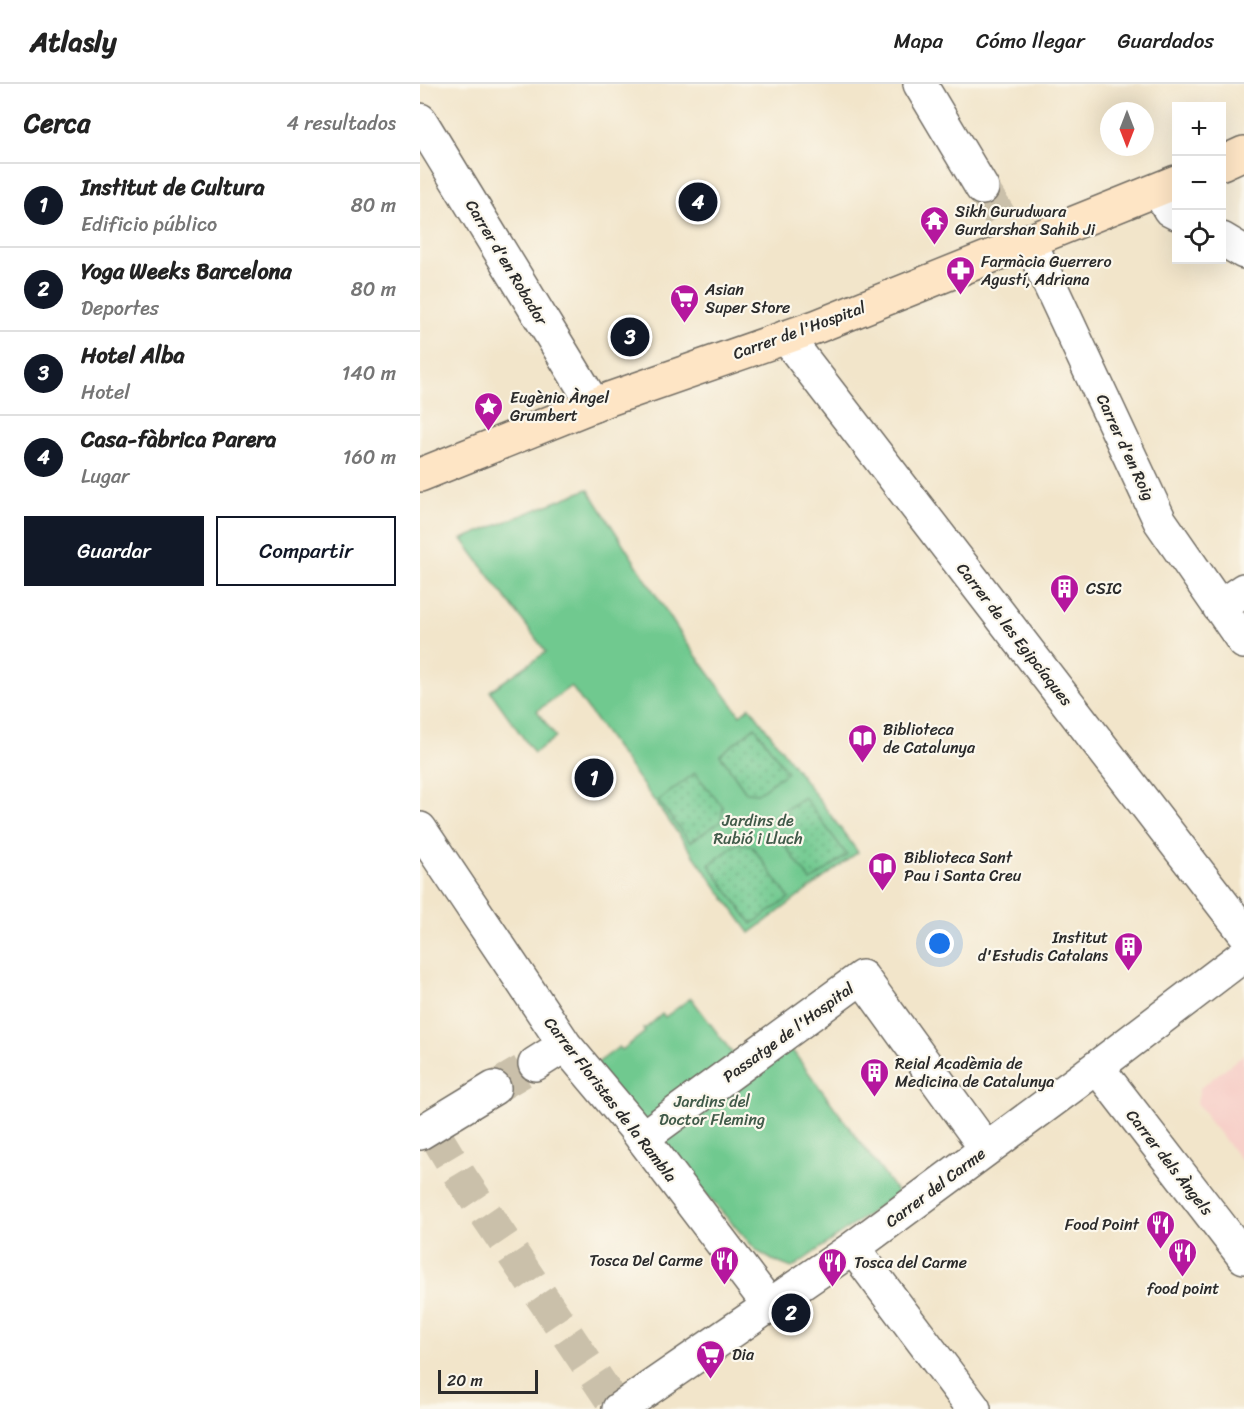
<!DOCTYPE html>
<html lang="es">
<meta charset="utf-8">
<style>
body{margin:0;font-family:Sriracha,sans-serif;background:#f2f2f2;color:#222}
.controls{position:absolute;right:18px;top:18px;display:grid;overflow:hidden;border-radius:0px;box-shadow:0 6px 24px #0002}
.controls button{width:54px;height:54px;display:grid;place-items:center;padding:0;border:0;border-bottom:2px solid #e0e0e0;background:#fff;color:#222;font:30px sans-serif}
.compass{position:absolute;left:680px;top:18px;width:54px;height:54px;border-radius:50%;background:#fff;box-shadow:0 6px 24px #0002;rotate:180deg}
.scale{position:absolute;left:18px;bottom:15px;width:100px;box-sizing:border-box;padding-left:6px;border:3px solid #2b2b2b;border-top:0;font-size:16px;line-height:21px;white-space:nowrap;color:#2b2b2b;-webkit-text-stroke:4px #fbf7ec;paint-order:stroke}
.you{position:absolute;left:520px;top:860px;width:21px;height:21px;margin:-15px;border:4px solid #fff;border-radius:50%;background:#1a73e8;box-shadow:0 0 0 9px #1a73e833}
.badge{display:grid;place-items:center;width:39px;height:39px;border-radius:50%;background:#111827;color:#fff;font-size:20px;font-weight:700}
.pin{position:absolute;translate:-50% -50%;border:3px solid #fff;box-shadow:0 2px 6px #0006}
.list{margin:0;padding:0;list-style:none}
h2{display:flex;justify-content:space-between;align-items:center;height:78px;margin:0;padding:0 24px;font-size:26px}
h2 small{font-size:20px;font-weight:400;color:#767676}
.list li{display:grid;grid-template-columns:39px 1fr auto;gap:18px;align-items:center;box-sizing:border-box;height:84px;padding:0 24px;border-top:2px solid #e0e0e0}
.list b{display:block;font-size:22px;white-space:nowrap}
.list p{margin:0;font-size:20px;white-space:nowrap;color:#767676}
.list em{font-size:20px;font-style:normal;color:#767676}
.actions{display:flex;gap:12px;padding:18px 24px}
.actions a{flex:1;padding:14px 0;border:2px solid #111827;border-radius:0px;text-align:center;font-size:21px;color:#111827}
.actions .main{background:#111827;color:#fff}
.icon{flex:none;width:33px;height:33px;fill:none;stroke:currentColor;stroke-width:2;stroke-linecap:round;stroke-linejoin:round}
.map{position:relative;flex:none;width:824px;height:1325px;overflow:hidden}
header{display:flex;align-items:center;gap:36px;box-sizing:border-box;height:84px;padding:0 30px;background:#fff;border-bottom:2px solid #e0e0e0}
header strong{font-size:28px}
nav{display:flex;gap:33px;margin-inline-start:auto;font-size:21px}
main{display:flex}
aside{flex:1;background:#fff}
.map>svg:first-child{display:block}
</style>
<header>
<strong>Atlasly</strong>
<nav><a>Mapa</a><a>Cómo llegar</a><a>Guardados</a></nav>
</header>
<main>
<aside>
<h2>Cerca<small>4 resultados</small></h2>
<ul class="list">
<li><span class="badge">1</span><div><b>Institut de Cultura</b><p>Edificio público</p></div><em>80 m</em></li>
<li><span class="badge">2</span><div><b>Yoga Weeks Barcelona</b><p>Deportes</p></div><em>80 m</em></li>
<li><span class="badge">3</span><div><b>Hotel Alba</b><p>Hotel</p></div><em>140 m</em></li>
<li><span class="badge">4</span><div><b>Casa-fàbrica Parera</b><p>Lugar</p></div><em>160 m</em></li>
</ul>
<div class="actions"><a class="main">Guardar</a><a>Compartir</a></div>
</aside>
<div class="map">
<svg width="824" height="1325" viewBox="0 0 824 1325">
<defs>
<pattern id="garden-dots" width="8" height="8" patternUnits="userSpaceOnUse" patternTransform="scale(1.5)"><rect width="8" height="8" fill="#70c98f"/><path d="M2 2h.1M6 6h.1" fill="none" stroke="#5ca375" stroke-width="1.8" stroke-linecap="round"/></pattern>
</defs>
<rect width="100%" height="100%" fill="#fbf7ec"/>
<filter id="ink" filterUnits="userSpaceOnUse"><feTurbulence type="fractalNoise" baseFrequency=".0167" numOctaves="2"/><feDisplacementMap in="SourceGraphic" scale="12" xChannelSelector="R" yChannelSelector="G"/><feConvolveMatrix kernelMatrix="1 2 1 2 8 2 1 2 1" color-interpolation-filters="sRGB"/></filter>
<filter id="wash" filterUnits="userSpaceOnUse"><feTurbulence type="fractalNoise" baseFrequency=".008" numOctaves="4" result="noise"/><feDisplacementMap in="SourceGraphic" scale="24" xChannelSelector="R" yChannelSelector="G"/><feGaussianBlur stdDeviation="1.35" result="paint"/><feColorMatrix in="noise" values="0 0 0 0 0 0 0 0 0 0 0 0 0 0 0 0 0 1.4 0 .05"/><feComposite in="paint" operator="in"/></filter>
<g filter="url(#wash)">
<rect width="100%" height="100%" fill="#f2e5ca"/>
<path fill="#f7d0c9" d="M824,970v110l-38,-47 1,-1 -10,-13 3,-15z"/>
<path fill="#70c98f" stroke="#4e7a5d" stroke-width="1.5" d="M168,405l98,153 54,73 10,-8 108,145 -108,81 -179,-247 -34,25 19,26 -22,16 -44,-62 56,-39 -84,-113z
M271,914l42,56 56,-8 109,147 -106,75 -18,-7 -17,-10 -165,-184 27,-20 3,3 23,-18 -2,-4h3l16,-14 3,3z"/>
<path fill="url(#garden-dots)" stroke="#4e7a5d" stroke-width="1.5" d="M335,643l32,45 -29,21 -12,-1 -26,-37z
M275,689l28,34 -2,14 -31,21 -32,-41z
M384,713l43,58 -36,26 -37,-50 1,-14z
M318,759l14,3 37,52 -37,26 -43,-59z"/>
</g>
<g filter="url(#ink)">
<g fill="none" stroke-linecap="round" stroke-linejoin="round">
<path stroke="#cac0aa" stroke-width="33" stroke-dasharray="33 16" stroke-linecap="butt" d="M562,104l25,39
M74,1004l41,-24
M13,1047l29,48 148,219"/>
<defs>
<path id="street" d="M500,0l62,104
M0,36l174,285
M738,106l12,20 6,3
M802,155l22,13
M609,156l131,281 84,121
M366,253l458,595
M799,523l25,-17
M0,745l145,216 69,82 135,178
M115,980l30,-19
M677,983l147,190
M0,1049l74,-45
M222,1054l220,-161 115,159
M433,1164l121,161
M199,1325l234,-161 223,-165 168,-128"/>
<path id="secondary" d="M802,79l22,-10
M0,391l189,-76 209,-73 358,-144"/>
</defs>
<use href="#street" stroke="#716c63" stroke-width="36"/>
<use href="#secondary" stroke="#716c63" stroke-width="36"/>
<use href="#street" stroke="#fff" stroke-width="33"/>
<use href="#secondary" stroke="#fee5c5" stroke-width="33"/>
</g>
</g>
<defs>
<symbol id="temple-pin" viewBox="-11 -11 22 30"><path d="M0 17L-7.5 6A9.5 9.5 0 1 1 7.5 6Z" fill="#b5179e" stroke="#fbf7ec"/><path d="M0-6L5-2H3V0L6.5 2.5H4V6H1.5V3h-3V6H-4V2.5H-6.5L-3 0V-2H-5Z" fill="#fff"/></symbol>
<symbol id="pharmacy-pin" viewBox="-11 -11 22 30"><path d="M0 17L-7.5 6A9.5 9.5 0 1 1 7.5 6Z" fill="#b5179e" stroke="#fbf7ec"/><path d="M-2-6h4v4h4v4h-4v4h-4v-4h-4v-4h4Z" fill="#fff"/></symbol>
<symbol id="supermarket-pin" viewBox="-11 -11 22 30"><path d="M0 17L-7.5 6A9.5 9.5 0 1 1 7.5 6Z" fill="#b5179e" stroke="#fbf7ec"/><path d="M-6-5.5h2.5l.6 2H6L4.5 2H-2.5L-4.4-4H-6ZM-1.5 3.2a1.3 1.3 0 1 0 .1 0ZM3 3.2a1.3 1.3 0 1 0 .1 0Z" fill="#fff"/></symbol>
<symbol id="sight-pin" viewBox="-11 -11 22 30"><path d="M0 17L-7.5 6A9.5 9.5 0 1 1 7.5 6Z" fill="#b5179e" stroke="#fbf7ec"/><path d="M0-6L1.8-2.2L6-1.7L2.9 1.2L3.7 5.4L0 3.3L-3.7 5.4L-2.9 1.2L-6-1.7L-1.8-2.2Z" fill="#fff"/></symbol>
<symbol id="building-pin" viewBox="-11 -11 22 30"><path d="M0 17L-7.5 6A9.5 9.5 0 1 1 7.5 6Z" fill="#b5179e" stroke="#fbf7ec"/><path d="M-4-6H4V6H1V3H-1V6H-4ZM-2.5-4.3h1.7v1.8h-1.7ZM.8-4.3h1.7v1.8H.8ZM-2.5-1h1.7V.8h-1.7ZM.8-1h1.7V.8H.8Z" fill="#fff"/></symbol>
<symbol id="library-pin" viewBox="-11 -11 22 30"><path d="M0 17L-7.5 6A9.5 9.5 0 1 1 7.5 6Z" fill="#b5179e" stroke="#fbf7ec"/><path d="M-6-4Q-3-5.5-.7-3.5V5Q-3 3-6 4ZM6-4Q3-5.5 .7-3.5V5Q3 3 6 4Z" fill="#fff"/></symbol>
<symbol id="restaurant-pin" viewBox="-11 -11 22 30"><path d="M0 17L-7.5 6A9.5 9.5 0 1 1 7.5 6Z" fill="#b5179e" stroke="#fbf7ec"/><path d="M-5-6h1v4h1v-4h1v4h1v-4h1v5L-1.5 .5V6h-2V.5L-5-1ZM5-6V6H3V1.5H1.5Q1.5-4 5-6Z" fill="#fff"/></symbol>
</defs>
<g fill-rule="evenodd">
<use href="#temple-pin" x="498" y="120" width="33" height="45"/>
<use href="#pharmacy-pin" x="524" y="170" width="33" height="45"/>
<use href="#supermarket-pin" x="248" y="198" width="33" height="45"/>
<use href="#sight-pin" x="52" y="306" width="33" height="45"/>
<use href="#building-pin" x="628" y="488" width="33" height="45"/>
<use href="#library-pin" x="426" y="638" width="33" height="45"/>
<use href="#library-pin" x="446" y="766" width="33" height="45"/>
<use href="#building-pin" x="692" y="846" width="33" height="45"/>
<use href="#building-pin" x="438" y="972" width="33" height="45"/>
<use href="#restaurant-pin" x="724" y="1124" width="33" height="45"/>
<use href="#restaurant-pin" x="746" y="1152" width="33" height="45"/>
<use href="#restaurant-pin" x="288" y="1160" width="33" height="45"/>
<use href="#restaurant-pin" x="396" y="1162" width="33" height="45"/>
<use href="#supermarket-pin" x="274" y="1254" width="33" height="45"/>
</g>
<g text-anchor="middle" stroke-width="4.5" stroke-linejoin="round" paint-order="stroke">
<g font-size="16" fill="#2b2b2b" stroke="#fbf7ec" text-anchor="start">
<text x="535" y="133">Sikh Gurudwara<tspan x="535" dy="18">Gurdarshan Sahib Ji</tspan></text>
<text x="561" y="183">Farmàcia Guerrero<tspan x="561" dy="18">Agustí, Adriana</tspan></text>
<text x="285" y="211">Asian<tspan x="285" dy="18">Super Store</tspan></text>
<text x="90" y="319">Eugènia Àngel<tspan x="90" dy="18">Grumbert</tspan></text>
<text x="666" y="510">CSIC</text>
<text x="463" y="651">Biblioteca<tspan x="463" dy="18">de Catalunya</tspan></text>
<text x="484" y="779">Biblioteca Sant<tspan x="484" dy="18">Pau i Santa Creu</tspan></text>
<text x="688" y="859" text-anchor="end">Institut<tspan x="688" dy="18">d'Estudis Catalans</tspan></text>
<text x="475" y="985">Reial Acadèmia de<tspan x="475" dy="18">Medicina de Catalunya</tspan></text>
<text x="719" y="1146" text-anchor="end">Food Point</text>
<text x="283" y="1182" text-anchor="end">Tosca Del Carme</text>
<text x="434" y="1184">Tosca del Carme</text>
<text x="763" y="1210" text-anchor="middle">food point</text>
<text x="312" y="1276">Dia</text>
</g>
<g font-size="16" fill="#2b2b2b" stroke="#fbf7ec">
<text transform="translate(87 178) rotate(59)" y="6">Carrer d'en Robador</text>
<text transform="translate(379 246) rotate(-20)" y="6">Carrer de l'Hospital</text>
<text transform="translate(706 363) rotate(65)" y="6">Carrer d'en Roig</text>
<text transform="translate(595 550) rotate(52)" y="6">Carrer de les Egipcíaques</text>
<text transform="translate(368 948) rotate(-36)" y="6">Passatge de l'Hospital</text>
<text transform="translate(191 1015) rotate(52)" y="6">Carrer Floristes de la Rambla</text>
<text transform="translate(750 1078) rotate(52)" y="6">Carrer dels Àngels</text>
<text transform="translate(515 1103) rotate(-37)" y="6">Carrer del Carme</text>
</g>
<g font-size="16" fill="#405a49" stroke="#fbf7ec">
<text x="338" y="742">Jardins de<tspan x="338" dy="18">Rubió i Lluch</tspan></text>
<text x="292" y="1023">Jardins del<tspan x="292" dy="18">Doctor Fleming</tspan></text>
</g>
</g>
</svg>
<div class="controls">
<button>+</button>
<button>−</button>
<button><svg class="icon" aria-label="locate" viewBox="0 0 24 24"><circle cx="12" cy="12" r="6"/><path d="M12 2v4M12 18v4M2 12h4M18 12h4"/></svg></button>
</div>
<svg class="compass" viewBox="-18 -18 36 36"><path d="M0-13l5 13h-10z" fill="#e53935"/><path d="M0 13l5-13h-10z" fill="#767676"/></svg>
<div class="scale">20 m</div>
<div class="you"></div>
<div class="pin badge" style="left:174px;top:694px">1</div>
<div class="pin badge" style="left:371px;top:1229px">2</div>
<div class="pin badge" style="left:210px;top:253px">3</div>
<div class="pin badge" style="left:278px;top:118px">4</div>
</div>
</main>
